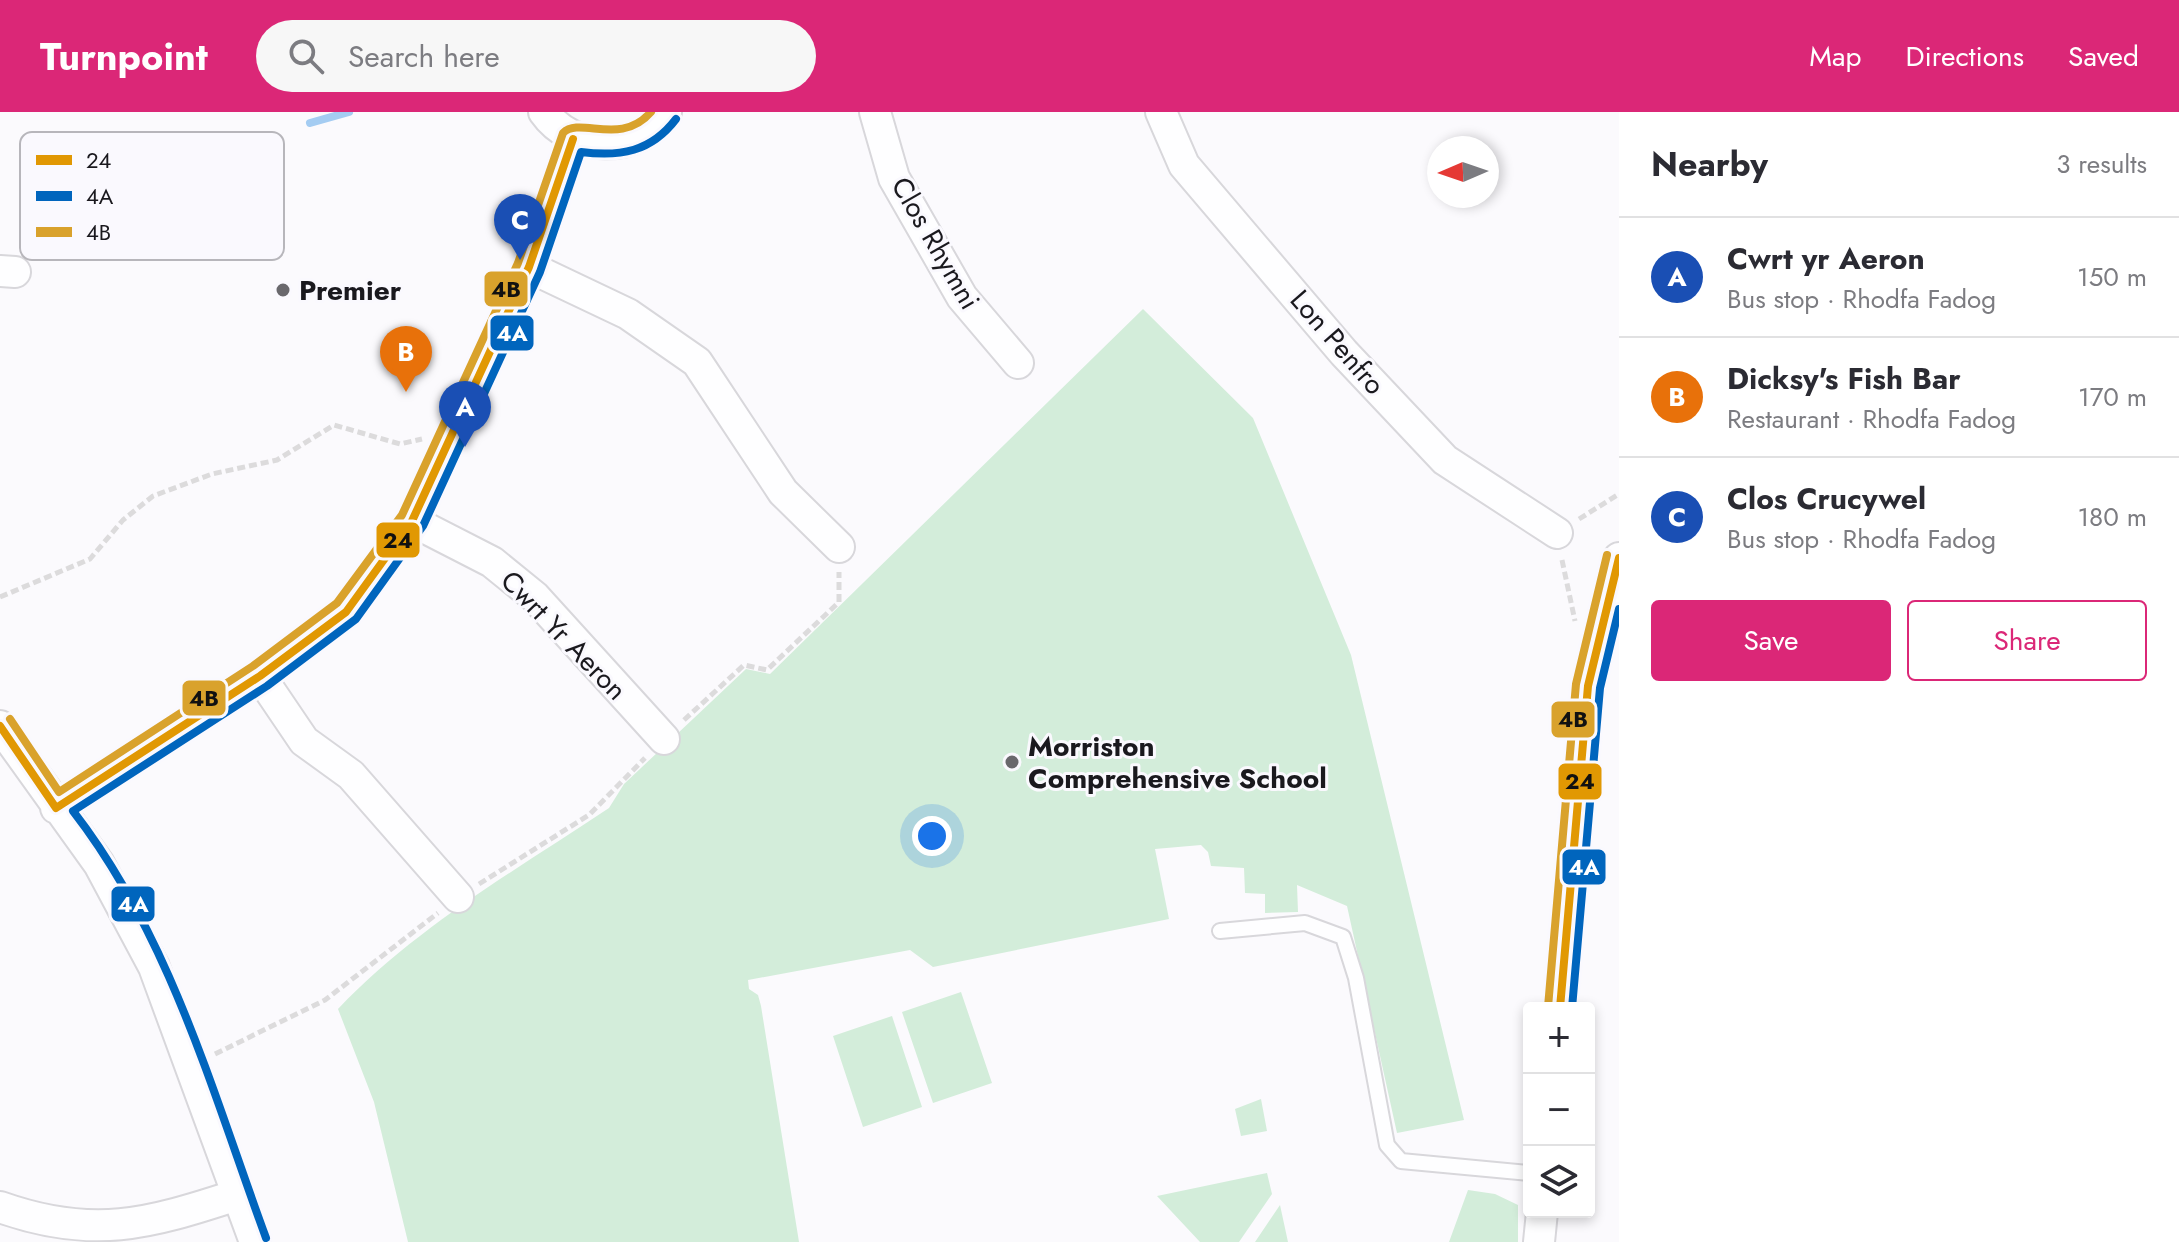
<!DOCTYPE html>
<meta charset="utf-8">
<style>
body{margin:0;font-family:Jost,sans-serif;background:#f7f7f7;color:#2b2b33}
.controls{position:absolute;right:24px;bottom:24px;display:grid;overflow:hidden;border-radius:8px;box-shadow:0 4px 12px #0003}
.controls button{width:72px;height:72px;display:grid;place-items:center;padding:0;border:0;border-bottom:2px solid #e1e1e2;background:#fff;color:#2b2b33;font:40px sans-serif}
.compass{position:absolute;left:1427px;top:24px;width:72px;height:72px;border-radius:50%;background:#fff;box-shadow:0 4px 12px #0003;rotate:268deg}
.you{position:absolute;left:932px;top:724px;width:28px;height:28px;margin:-20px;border:6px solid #fff;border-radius:50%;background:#1a73e8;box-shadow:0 0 0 12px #1a73e833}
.badge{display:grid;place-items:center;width:52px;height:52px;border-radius:50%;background:#db2777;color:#fff;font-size:26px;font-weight:700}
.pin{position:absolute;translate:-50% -66px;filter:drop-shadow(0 2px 4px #0008)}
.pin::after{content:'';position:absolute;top:42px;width:28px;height:24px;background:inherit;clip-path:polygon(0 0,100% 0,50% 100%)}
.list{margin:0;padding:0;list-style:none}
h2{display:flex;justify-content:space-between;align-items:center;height:104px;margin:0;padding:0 32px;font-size:34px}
h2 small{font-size:26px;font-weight:400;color:#7c7c81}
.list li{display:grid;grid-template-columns:52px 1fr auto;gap:24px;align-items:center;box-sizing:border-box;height:120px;padding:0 32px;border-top:2px solid #e1e1e2}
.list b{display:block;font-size:30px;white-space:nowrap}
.list p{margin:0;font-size:26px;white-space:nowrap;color:#7c7c81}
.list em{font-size:26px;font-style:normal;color:#7c7c81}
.actions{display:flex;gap:16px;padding:24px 32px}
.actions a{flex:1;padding:18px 0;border:2px solid #db2777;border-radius:8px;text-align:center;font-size:28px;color:#db2777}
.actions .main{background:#db2777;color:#fff}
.icon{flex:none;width:44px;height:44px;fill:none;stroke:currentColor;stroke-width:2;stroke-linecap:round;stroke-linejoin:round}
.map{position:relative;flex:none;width:1619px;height:1130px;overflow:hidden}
header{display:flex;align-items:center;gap:48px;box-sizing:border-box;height:112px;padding:0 40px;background:#db2777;color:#fff}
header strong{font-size:38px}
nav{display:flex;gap:44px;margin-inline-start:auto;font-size:28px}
.search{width:560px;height:72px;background:#f7f7f7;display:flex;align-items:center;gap:20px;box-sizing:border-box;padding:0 28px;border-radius:44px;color:#7c7c81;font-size:30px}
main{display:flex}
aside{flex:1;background:#fff}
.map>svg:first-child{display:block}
</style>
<header>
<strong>Turnpoint</strong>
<div class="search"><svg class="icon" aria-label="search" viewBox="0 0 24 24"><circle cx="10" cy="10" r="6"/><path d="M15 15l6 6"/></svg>Search here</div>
<nav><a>Map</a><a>Directions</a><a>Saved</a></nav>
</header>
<main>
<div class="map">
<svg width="1619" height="1130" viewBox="0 0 1619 1130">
<rect width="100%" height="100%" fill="#fbfafd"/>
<path fill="#d3edda" d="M1143,197l110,109 98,237 113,465 -67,13 -50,-227 -50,-21 1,27 -33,1v-19l-20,-1 -1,-25 -33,-2 -3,-14 -7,-7 -46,4 14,70 -236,48 -23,-17 -162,30 1,9 9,6 3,11 38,236h-391l-34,-140 -36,-93c78,-82 178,-139 271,-201l15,-24 122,-115 24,5z
M961,880l31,91 -59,20 -31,-91z
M892,904l30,91 -59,20 -30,-91z
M1261,987l6,32 -26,5 -6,-27z
M1267,1061l5,21 -33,48h-39l-43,-46z
M1468,1078l27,4 23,11v37h-69z
M1280,1093l8,37h-33z"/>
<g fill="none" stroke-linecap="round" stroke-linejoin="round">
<path stroke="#a4ccf2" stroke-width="8" d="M310,11l39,-11"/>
<defs>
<path id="service" d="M1220,819l85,-8 38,14 13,41 31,167 14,16 128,12"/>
<path id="minor" d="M544,0c28,40 95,44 122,0
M875,0l19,66 68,119 56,66
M1161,0l23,53 160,188 101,107 112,73
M529,155l99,47 69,48 86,130 56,55
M0,159l15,1
M412,409l80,41 43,35 129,142
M260,564l44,65 47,34 107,122
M0,614l99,138 55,103 101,275
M56,696l204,-132 86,-64 66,-91 117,-254 44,-128
M1560,896l28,-322 31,-128
M0,1095c93,33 148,17 237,-12
M1539,1130l3,-30"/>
</defs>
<use href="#service" stroke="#d8d7db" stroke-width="18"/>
<use href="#minor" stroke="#d8d7db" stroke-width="34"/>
<path stroke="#dcdbdc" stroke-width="5" stroke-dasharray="8 4" stroke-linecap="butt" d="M1579,407l40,-25
M1562,448l13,61
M0,485l90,-38 33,-39 30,-24 59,-22 65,-14 57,-35 66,19 22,-5
M684,608l60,-55 23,5 72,-68v-30
M479,772l110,-69 56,-57
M215,942l110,-54 113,-87"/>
<use href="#service" stroke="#fefeff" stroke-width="14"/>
<use href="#minor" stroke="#fefeff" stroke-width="30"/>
<defs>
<path id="bus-1" d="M0,614l56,82
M56,696l204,-132 86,-64 66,-91 117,-254 44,-128
M1560,896l28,-322 31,-128"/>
<path id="bus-2" d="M1572,896l28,-320 19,-79
M266,1126c-54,-147 -96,-302 -193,-427l194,-125 89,-67 67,-93 117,-254 41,-120c39,5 70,0 95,-33"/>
<path id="bus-3" d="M10,607l49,73 194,-126 84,-63 65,-88 116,-252 45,-130c17,-17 58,14 88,-21
M1548,895l28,-323 31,-129"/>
</defs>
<use href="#bus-1" stroke="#faf9fe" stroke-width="14"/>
<use href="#bus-2" stroke="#faf9fe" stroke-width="14"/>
<use href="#bus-3" stroke="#faf9fe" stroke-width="14"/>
<use href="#bus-1" stroke="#e19803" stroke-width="8"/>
<use href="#bus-2" stroke="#0065bd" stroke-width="8"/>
<use href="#bus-3" stroke="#d9a22c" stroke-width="8"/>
</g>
<g fill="#69686c" stroke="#faf9fe" stroke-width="3">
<circle cx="283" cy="178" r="8"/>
<circle cx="1012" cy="650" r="8"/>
</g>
<g text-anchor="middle" stroke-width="6" stroke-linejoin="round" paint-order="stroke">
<g font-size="28" fill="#1a191e" stroke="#faf9fe">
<text transform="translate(936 131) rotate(60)" y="10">Clos Rhymni</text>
<text transform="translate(1338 230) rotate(49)" y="10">Lon Penfro</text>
<text transform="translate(564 523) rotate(46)" y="10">Cwrt Yr Aeron</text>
</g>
<g font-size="28" font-weight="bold" fill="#1a191e" stroke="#faf9fe" text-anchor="start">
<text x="299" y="188">Premier</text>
<text x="1028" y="644">Morriston<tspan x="1028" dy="32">Comprehensive School</tspan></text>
</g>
</g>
<rect x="20" y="20" width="264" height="128" rx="12" fill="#faf9fe" stroke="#b7b6bb" stroke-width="2"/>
<rect x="36" y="43" width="36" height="10" fill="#e19803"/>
<rect x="36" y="79" width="36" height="10" fill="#0065bd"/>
<rect x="36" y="115" width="36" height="10" fill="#d9a22c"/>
<g font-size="22" fill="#1a191e">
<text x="86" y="56">24</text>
<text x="86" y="92">4A</text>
<text x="86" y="128">4B</text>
</g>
<g stroke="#faf9fe" stroke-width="3">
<rect x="483" y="158" width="46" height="38" rx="8" fill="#d9a22c"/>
<rect x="489" y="202" width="46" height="38" rx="8" fill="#0065bd"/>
<rect x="375" y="409" width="46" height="38" rx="8" fill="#e19803"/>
<rect x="181" y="567" width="46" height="38" rx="8" fill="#d9a22c"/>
<rect x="1550" y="588" width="46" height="39" rx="8" fill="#d9a22c"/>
<rect x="1557" y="650" width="46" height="39" rx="8" fill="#e19803"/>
<rect x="1561" y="736" width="46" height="38" rx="8" fill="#0065bd"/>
<rect x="110" y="773" width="46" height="38" rx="8" fill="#0065bd"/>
</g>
<g font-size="22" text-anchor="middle" font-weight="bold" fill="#fff">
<text x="512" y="229">4A</text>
<text x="1584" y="763">4A</text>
<text x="133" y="800">4A</text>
</g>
<g font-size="22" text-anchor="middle" font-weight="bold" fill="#111">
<text x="506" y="185">4B</text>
<text x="398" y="436">24</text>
<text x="204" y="594">4B</text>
<text x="1573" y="615">4B</text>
<text x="1580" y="677">24</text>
</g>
</svg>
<div class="controls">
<button>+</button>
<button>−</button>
<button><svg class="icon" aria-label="layers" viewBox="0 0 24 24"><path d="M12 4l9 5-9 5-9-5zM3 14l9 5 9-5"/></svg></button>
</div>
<svg class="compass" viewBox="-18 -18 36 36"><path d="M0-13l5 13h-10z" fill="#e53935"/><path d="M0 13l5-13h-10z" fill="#7c7c81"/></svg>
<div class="you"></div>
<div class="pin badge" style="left:465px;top:335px;background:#1a4fb4">A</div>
<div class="pin badge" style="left:406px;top:280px;background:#e8710a">B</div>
<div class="pin badge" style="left:520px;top:148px;background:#1a4fb4">C</div>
</div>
<aside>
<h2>Nearby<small>3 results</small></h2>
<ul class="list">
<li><span class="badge" style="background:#1a4fb4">A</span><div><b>Cwrt yr Aeron</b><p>Bus stop · Rhodfa Fadog</p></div><em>150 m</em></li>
<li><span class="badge" style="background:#e8710a">B</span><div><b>Dicksy's Fish Bar</b><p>Restaurant · Rhodfa Fadog</p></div><em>170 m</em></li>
<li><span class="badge" style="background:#1a4fb4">C</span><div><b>Clos Crucywel</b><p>Bus stop · Rhodfa Fadog</p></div><em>180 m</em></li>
</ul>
<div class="actions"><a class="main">Save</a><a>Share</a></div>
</aside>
</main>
